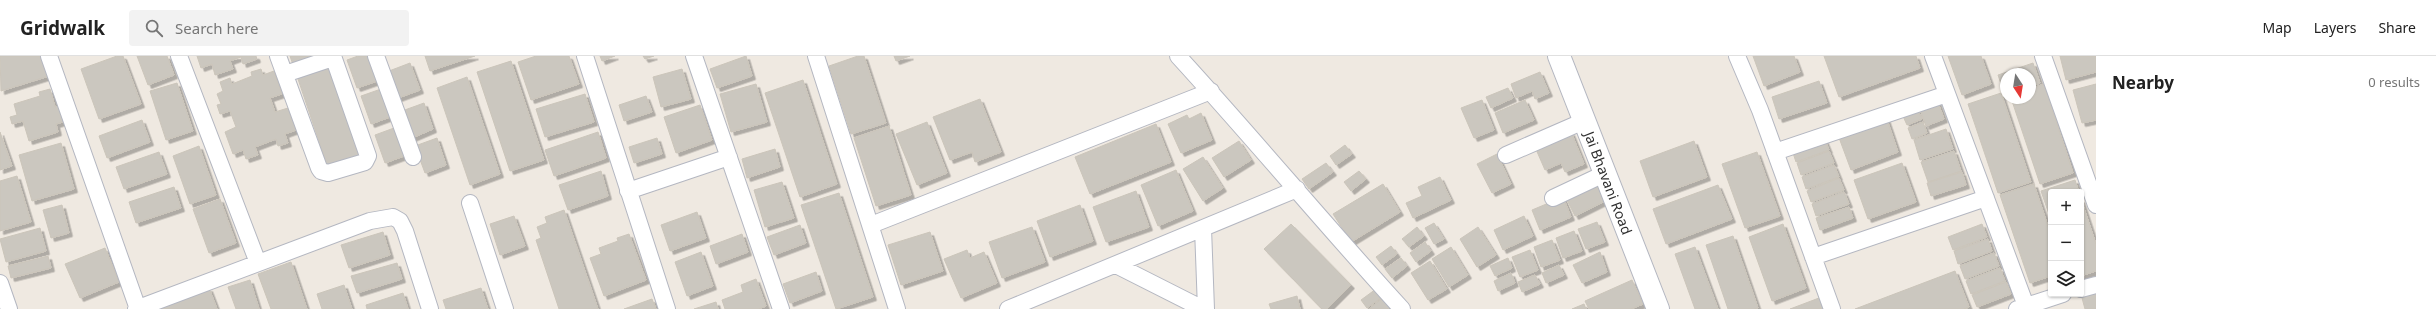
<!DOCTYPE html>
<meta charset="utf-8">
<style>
body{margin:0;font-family:"Noto Sans",sans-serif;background:#f2f2f2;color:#222}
.controls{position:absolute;right:12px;bottom:12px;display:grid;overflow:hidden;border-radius:4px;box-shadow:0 1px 3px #0004}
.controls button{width:36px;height:36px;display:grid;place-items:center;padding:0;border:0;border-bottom:1px solid #e0e0e0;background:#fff;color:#222;font:20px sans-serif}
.compass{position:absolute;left:2000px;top:12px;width:36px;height:36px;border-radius:50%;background:#fff;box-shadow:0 1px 3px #0004;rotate:168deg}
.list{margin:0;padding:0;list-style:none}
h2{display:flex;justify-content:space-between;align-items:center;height:52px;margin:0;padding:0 16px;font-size:17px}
h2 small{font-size:13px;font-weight:400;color:#767676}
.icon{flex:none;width:22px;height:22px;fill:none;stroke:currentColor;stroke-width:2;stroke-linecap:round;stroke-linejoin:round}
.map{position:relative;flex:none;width:2096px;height:253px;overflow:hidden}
header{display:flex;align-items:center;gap:24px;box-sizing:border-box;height:56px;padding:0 20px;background:#fff;border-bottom:1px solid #e0e0e0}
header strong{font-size:19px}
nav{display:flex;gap:22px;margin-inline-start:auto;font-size:14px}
.search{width:280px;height:36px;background:#f2f2f2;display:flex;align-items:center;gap:10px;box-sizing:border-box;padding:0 14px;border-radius:4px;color:#767676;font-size:15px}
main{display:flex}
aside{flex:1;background:#fff}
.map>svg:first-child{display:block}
</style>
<header>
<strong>Gridwalk</strong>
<div class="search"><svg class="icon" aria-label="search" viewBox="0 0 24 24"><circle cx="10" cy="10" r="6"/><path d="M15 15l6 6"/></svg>Search here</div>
<nav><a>Map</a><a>Layers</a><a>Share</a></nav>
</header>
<main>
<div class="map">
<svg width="2096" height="253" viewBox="0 0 2096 253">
<defs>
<filter id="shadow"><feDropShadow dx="3.5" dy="3.5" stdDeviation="0" flood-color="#0004"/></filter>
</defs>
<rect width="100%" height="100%" fill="#efe9e1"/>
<path fill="#cbc7bf" stroke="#cbc5ba" filter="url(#shadow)" d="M0,0h43l6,20 -48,15z
M117,0h6l18,48 -42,15 -18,-50z
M137,0h30l7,19 -26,10z
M197,0h59l1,3 -14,5 -2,-7 -11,4 3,8 -18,6 -3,-11 -11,4z
M290,0h29l-26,9z
M358,0h13l9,24 -23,8 -10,-28z
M425,0h50l-45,15z
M536,0h33l10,28 -48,16 -13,-38z
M600,0h15l-13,5z
M643,0h11l-9,3z
M746,0l6,20 -35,12 -7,-19z
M858,0h6l22,67 -35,11 -22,-68z
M894,0h16l-14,5z
M1753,0h41l6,16 -36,14z
M1824,0h92l4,12 -81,29z
M1948,0h33l10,28 -29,11z
M2060,0h36v16l-30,8z
M511,5l33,99 -34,11 -33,-99z
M410,7l10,27 -22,8 -9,-27z
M2033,7l7,20 -10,4v-13h-24l-1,22 -7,-21z
M331,9l32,94 -34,12 -32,-95z
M261,13l2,6 11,-4 8,23 -12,4 5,14 13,-4 8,22 -11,4 3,9 -10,3 -2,-7 -21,8 3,8 -12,4 -3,-9 -10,4 -8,-22 11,-5 -6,-16 -10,3 -3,-9 4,-1 -4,-10 6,-3 -3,-9 10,-4 2,6 20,-8 -1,-4z
M682,13l9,30 -30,8 -8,-30z
M1540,16l9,21 -14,6 -3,-8 -16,7 -5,-14z
M467,21l33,97 -30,11 -33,-97z
M803,24l34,104 -37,13 -35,-104z
M1819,25l8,22 -48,16 -7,-22z
M177,27l16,48 -27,9 -16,-49z
M756,28l11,38 -36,10 -11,-38z
M2044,28l29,89 -33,11 -29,-86h19v-9z
M2096,28v36l-14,3 -9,-33z
M1508,32l5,10 -22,10 -5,-11z
M50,33l5,18 6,-2 5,16 -10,3 2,8 -29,9 -6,-20 -11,3 -2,-7 7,-2 -3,-11 26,-8 -1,-4z
M381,33l9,28 -19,7 -10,-28z
M2001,37l30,89 -33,11 -30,-89z
M585,38l9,28 -49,15 -9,-28z
M646,40l6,16 -28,9 -5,-16z
M980,43l21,53 -26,10 -3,-10 -22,8 -17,-43z
M1482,44l12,30 -20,8 -13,-30z
M1525,44l9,20 -31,13 -8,-20z
M1937,44l7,19 -18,7 -7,-20z
M424,47l9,26 -21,9 -10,-27z
M700,49l12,35 -36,13 -12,-36z
M1917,52l5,11 -15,6 -5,-11z
M1201,57l11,27 -31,13 -13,-29 19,-9 2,4z
M1886,61l12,35 -47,18 -13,-35z
M142,64l8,22 -43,16 -8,-22z
M927,66l20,51 -30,12 -21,-51z
M1923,66l4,11 -15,6 -4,-11z
M1156,68l15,38 -81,32 -15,-37z
M889,70l22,69 -35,11 -22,-68z
M394,72l10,28 -19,7 -10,-28z
M1946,73l7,20 -33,11 -6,-20z
M0,76l12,34 -12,4z
M598,76l8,26 -52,18 -9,-26z
M1571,76l13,32 -19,8 -4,-9 -16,7 -10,-23z
M437,82l9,27 -21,8 -10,-27z
M657,82l5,16 -28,9 -5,-16z
M1824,82l5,12 -33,12 -4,-12z
M1239,85l12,19 -27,17 -12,-19z
M1694,85l13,36 -54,20 -13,-36z
M61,87l13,46 -42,12 -13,-46z
M1345,89l7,9 -16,11 -6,-9z
M199,90l17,49 -26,9 -17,-48z
M775,93l5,18 -33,11 -5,-19z
M1829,95l5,12 -33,12 -4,-12z
M1954,95l7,20 -33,11 -7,-20z
M159,96l8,22 -43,15 -8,-22z
M1757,96l23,64 -35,12 -23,-64z
M1497,98l14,30 -19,9 -15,-29z
M1203,101l20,31 -20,13 -20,-32z
M1326,107l7,9 -24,17 -7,-10z
M1902,107l14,39 -48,17 -14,-39z
M1834,109l5,12 -33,12 -4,-12z
M1176,114l17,41 -35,15 -17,-41z
M601,115l7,25 -40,14 -9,-25z
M1359,115l7,8 -15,12 -7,-9z
M1962,116l4,13 -35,11 -4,-13z
M17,120l14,46 -31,9v-50z
M1440,121l11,23 -38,18 -7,-15 16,-7 -4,-9z
M1839,122l5,12 -33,12 -4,-11z
M2075,124l4,12h-28v28l-10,-29z
M782,126l12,36 -29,9 -11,-37z
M1595,126l10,19 -30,15 -10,-20z
M1383,128l17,28 -49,30 -18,-28z
M2034,128l17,51v41l-21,7 -30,-88z
M1718,129l14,34 -66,25 -13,-35z
M174,131l7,21 -45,15 -7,-21z
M1136,135l13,36 -43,15 -13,-35z
M1844,136l5,12 -33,12 -4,-12z
M839,137l34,104 -37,12 -35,-104z
M1563,141l8,20 -31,13 -8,-20z
M220,143l16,44 -27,10 -16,-44z
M2081,143l15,45v27l-15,5z
M62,149l7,28 -18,5 -8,-28z
M1080,149l13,36 -43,16 -13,-36z
M1849,151l4,11 -33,12 -4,-12z
M564,154l34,99h-39l-23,-69 5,-2 -4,-11 10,-4 -2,-6z
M697,156l9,26 -36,13 -9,-26z
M514,160l11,30 -25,9 -10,-31z
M1524,160l9,20 -30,14 -9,-20z
M1597,166l8,20 -19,7 -8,-20z
M1434,167l10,16 -10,5 -9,-16z
M1291,168l60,61 -24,24h-5l-58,-60z
M1783,168l23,64 -34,13 -23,-64z
M1982,168l5,13 -34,13 -5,-13z
M800,169l6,18 -32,12 -7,-18z
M1032,171l13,35 -43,16 -13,-36z
M1417,171l7,9 -15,11 -7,-8z
M1478,171l18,28 -19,12 -17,-28z
M40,172l6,23 -40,11 -6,-23z
M1574,175l8,20 -19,7 -7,-20z
M383,176l7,23 -41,13 -8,-23z
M930,176l13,39 -42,14 -13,-40z
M629,178l17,46 -42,16 -14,-38 11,-4 -2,-6 19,-7 -1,-3z
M742,178l6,18 -32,12 -6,-18z
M1733,180l25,72 -4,1h-26l-22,-64z
M1988,183l4,12 -34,13 -4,-13z
M1552,184l8,20 -19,7 -7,-20z
M1425,186l6,9 -15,11 -6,-9z
M1391,190l6,8 -15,11 -6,-8z
M1451,191l17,28 -19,12 -17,-28z
M1695,191l23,62h-23l-20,-55z
M105,192l14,34 -39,16 -15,-34z
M967,194l3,8 14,-6 13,31 -36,15 -17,-39z
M1530,194l8,20 -18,7 -8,-20z
M701,196l12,34 -26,10 -12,-34z
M1600,196l7,20 -25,11 -9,-18z
M1994,197l5,13 -34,13 -5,-13z
M48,200l3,12 -40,10 -3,-12z
M1401,202l6,8 -15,12 -7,-9z
M1508,202l4,10 -17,8 -5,-10z
M1430,205l17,28 -19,11 -17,-27z
M291,206l16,47h-36l-13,-35z
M397,207l5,16 -45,14 -6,-17z
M1559,209l5,10 -18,8 -4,-10z
M2000,212l5,13 -34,13 -5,-13z
M1955,215l14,36 -5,2h-109z
M816,216l6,19 -32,12 -7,-19z
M1511,217l4,10 -17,8 -4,-10z
M1535,219l5,9 -18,8 -4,-10z
M756,223l10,27 -7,3h-34l-3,-9 21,-8 -2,-7z
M250,224l9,29h-23l-8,-22z
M1632,224l11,24 -12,5h-42l-4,-8z
M2006,226l5,12 -34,13 -5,-12z
M344,229l8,24h-30l-5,-15z
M209,232l8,21h-57l-1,-2z
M481,232l7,21h-42l-3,-9z
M1376,233l6,8 -15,11 -6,-8z
M403,237l5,16h-41l-1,-4z
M2096,237v16h-11l-3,-11z
M1297,240l3,13h-29l-2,-5z
M1384,241l7,9 -4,3h-18z
M1819,242l5,11h-34z
M652,243l4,10h-32z
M716,246l2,7h-24z
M1584,248l2,5h-14z"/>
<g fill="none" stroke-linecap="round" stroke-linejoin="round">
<defs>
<path id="street" d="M49,0l89,253
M179,0l79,207
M278,0l41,112 2,3 7,2 37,-11 3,-6 -35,-100
M376,0l37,101
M585,0l82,253
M694,0l87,253
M816,0l81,253
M1178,0c76,83 148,170 224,253
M1737,0l23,54 72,199
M1933,0l93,250
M2043,0l53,149
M285,18l48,-16
M1775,96l172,-58
M1506,99l78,-34
M628,135l101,-34
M1553,142l51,-24
M470,147l35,106
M871,169l340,-134
M1203,172l3,81
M1813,201l173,-59
M1116,209l87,44
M0,227l9,26
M2081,233l15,-4
M136,253l234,-88 23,-4 7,4 5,10 25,78
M1008,253l289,-120
M2017,253l46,-15"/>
<path id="secondary" d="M1559,0l99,253"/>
</defs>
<use href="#street" stroke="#b4b7c1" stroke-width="18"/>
<use href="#secondary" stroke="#b4b7c1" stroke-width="24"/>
<use href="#street" stroke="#fff" stroke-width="16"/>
<use href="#secondary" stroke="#fff" stroke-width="22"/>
</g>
<g text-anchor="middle" stroke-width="3" stroke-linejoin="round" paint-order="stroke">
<g font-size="14" fill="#2e2e2e" stroke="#fff">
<text transform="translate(1608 127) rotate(69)" y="5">Jai Bhavani Road</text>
</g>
</g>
</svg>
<div class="controls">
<button>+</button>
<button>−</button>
<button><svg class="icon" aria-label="layers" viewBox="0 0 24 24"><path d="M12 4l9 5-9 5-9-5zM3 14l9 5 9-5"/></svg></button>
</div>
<svg class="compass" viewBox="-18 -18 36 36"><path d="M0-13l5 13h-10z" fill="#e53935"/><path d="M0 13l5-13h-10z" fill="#767676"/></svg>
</div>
<aside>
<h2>Nearby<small>0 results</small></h2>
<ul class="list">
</ul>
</aside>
</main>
